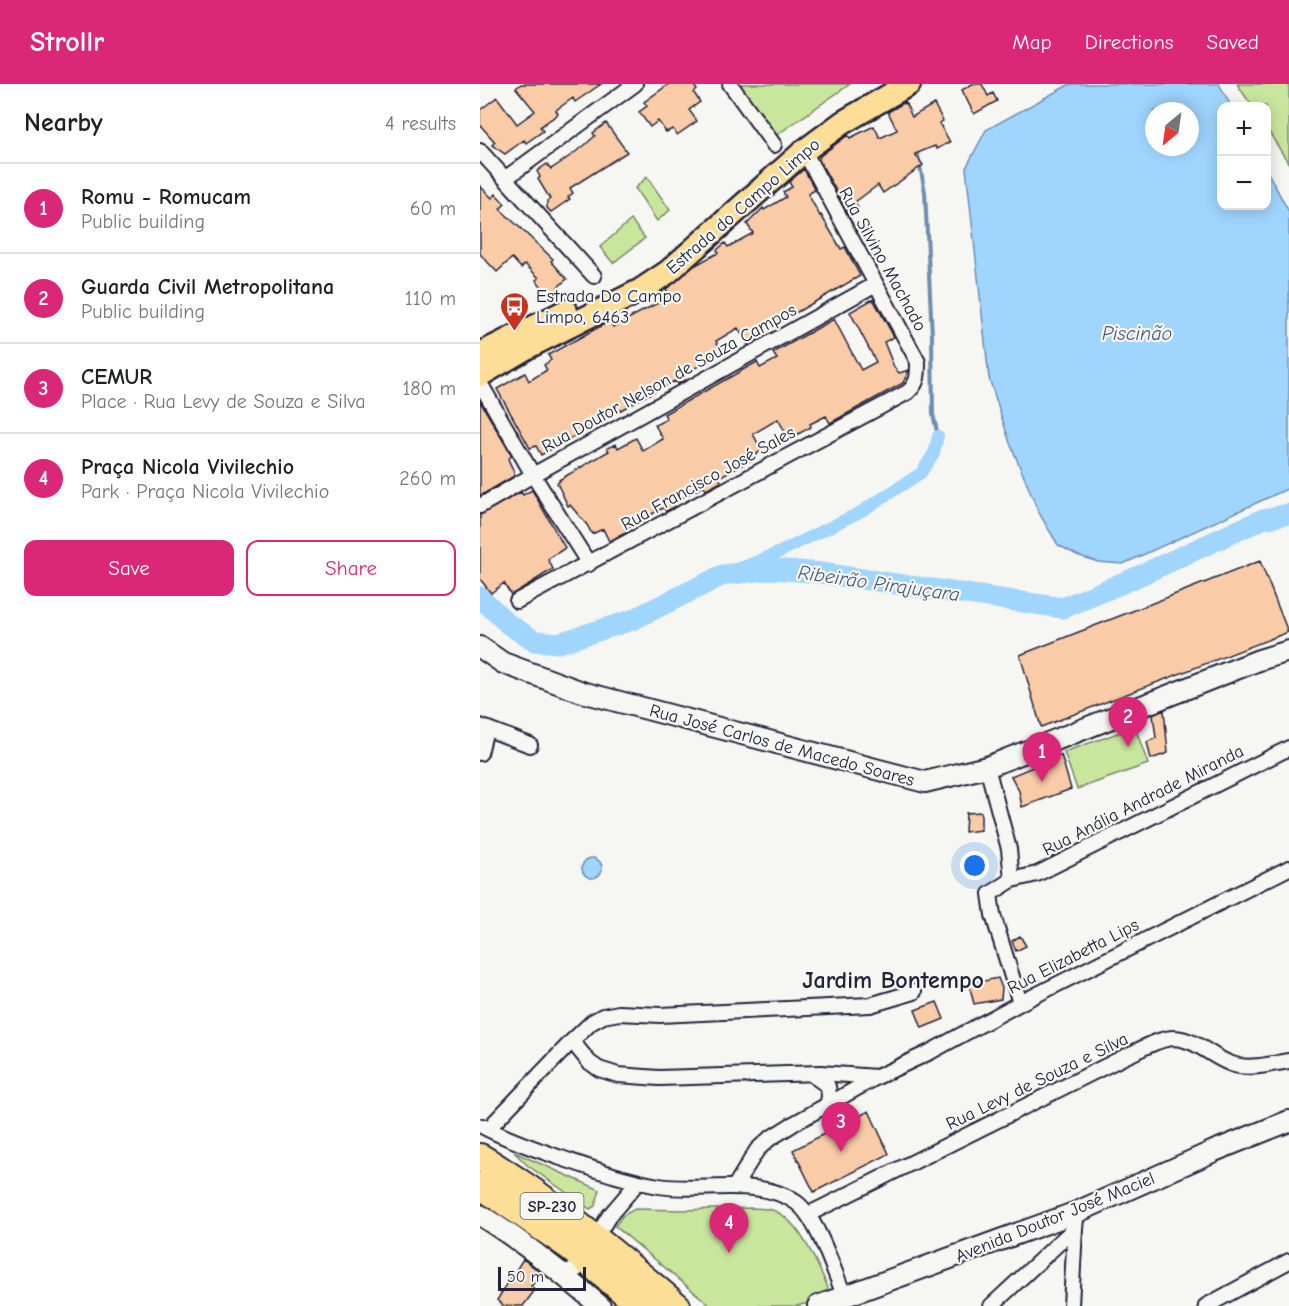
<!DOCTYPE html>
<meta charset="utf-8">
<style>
body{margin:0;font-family:"Comic Neue",sans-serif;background:#f6f6f6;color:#202124}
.controls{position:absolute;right:18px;top:18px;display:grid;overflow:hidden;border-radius:12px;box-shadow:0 3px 15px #0003}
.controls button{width:54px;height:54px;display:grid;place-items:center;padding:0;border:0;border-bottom:2px solid #e0e0e0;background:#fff;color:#202124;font:30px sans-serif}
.compass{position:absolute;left:665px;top:18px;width:54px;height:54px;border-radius:50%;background:#fff;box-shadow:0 3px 15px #0003;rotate:209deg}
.scale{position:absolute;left:18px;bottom:15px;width:88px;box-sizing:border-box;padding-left:6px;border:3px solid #22223b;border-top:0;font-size:16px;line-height:21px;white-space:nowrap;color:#22223b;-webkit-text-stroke:4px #f6f6f2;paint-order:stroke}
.you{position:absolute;left:495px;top:782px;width:21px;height:21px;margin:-15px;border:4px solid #fff;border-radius:50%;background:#1a73e8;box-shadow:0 0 0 9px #1a73e833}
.badge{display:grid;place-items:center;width:39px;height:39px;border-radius:50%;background:#db2777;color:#fff;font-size:20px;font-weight:700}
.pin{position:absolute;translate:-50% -50px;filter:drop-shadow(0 2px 3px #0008)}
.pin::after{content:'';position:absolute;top:32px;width:21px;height:18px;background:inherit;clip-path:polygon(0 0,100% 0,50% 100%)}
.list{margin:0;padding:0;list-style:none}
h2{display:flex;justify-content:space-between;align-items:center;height:78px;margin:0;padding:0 24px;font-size:26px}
h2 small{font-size:20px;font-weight:400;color:#757577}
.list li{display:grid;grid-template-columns:39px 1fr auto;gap:18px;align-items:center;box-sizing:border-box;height:90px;padding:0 24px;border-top:2px solid #e0e0e0}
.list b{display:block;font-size:22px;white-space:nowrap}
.list p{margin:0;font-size:20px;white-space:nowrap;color:#757577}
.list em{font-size:20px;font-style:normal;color:#757577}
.actions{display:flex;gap:12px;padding:18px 24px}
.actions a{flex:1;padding:14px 0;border:2px solid #db2777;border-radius:12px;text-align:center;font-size:21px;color:#db2777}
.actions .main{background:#db2777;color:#fff}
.map{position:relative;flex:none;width:809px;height:1222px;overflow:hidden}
header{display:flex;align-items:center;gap:36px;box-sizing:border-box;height:84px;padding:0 30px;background:#db2777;color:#fff}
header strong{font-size:28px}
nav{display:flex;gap:33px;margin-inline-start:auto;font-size:21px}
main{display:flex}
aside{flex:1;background:#fff}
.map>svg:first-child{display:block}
</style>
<header>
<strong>Strollr</strong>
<nav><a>Map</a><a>Directions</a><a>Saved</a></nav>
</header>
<main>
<aside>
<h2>Nearby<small>4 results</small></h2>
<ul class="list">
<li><span class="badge">1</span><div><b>Romu - Romucam</b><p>Public building</p></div><em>60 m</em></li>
<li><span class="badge">2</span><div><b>Guarda Civil Metropolitana</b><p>Public building</p></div><em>110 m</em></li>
<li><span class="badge">3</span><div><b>CEMUR</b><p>Place · Rua Levy de Souza e Silva</p></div><em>180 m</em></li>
<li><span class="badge">4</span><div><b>Praça Nicola Vivilechio</b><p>Park · Praça Nicola Vivilechio</p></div><em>260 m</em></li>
</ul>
<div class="actions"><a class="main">Save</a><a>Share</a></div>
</aside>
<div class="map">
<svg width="809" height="1222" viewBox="0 0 809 1222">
<rect width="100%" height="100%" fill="#f6f6f2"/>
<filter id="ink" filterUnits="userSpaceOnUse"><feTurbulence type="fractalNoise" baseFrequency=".0167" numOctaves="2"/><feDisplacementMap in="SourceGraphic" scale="12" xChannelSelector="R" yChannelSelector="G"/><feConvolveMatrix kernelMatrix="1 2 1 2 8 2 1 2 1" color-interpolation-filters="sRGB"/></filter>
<g filter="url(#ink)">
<path fill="#c9e69d" stroke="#76846c" stroke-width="1.5" d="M252,0h118l-79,55z
M757,0h52v80l-22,-35 -1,-23h-14z
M167,93l23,33 -13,11 -22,-33z
M151,136l14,18 -32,25 -13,-16z
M655,643l13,37 -71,25 -13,-37z
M34,1068l86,38 -5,16 -5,3 -63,-44z
M273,1124c6,1 13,0 19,2 28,8 49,62 60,87l-36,9h-85l-96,-80 7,-10 13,-7 46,1z"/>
<path fill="#a0d5fe" stroke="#6e8db0" stroke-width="1.5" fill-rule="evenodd" d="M590,0h149l12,22h-9v100h44l1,-35 22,41v276l-166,76 -25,-2 -21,-7 -19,-10 -19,-32 -29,-70 -21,-65 -23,-210 20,-38zM674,27h36v36h-36z
M102 784a10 10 0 1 1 20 0a10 10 0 1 1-20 0Z"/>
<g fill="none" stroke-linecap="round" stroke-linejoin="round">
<path stroke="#6e8db0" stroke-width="4" d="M437,66l8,42 7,144 1,78 5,22"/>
<path stroke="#a0d5fe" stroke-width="12" d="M243,491l57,-23 82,-41 59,-38 13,-20 4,-17"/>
<path stroke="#a0d5fe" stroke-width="21" d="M0,513l28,27 27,17 24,2 73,-23 91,-45 52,-6 46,4 242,35 69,-29 131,-60 26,-5"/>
</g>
<path fill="#f9cba7" stroke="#22223b" stroke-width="1.5" d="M41,0h80l-26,18 -2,-4 -17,12 2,4 -18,13 3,4 -17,12 -2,-3 -19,14 -13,-9 3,-3 -15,-17v-15l17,-13 20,27 18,-13 -19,-23z
M189,0h24l4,6 -3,3 6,9 -11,8 8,11 -20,14 -4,-6 -7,3 -8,-11 -8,6 -11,-15 8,-6 -3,-4z
M492,0h10l6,12 5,-3 4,8 -23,13 -12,-24z
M425,18l7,15 22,-13 9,17 -4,2 11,19 -13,7 -2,-3 -20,8 8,11 -40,28 -5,-8 -23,17 3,6 -9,6 -30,-54 1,-4 28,-21 2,3 24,-12 6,12 17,-8 -9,-18z
M126,39l21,29 -57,36 3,5 -5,4 2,2 -19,13 -4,-4v-7l3,-2 -12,-20 2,-2 -3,-6 10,-7 4,5 12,-8 22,-16 10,-9 -2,-3z
M324,85l11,21 -7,4 12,22 1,-1 20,34 4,-2 15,29 -82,47 -1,-1 -17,9 3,5 -15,9 -10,-17 -22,13 5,9 -9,5 2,4 -32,15 3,6 -8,4 -2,-3 -24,12 -110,62 -5,-9 -6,2 -33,-59 28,-16 4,8 18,-11 -3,-5 7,-5 -3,-5 62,-34 3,6 54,-29 -1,-1 3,-3 -3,-5 28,-23 24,-13 -1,-3 8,-7 3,4 25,-14 -6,-9 16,-16 1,2 22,-13 -3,-5 9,-5 -3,-5z
M0,102l12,12 4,-4 9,10 -5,5 53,50 -2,2 16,18 -9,8 5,6 -9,8 -18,-21 3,-2 -14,-14 -4,4 -9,-10 -15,14 -17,-18z
M393,215l21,38 -10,5 10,25 5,6 10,-3 -6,13 -73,40 -4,-7 -16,8 1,3 -22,12 -11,-20 -25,15 9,17 -13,7 2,2 -32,17 2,5 -15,8 -2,-4 -12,6 -19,11 2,4 -9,4 -2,-3 -5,2 -33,19 2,3 -19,9 -6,-12 -11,5 -5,-9 -17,-20 -2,1 -11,-23 3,-2 -1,-1 50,-29 -2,-3 9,-4 2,4 18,-10 7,13 20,-12 -8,-14 12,-6 -3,-5 93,-52 3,6 17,-9 -4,-6 61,-34 27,51 15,-8 -26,-50z
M0,317l32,55 -4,3 6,13v4l-34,20z
M52,406l33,58 -17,11 5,10 -27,17 -15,9 -7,-12 -13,10 -11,-14v-64l41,-23 2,3z
M780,477l28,71 -247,95 -21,-72z
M684,626l4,43 -17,6 -4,-17 9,-4 -3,-23z
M581,671l10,34 -49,18 -3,-16 -8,-15z
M501,728v18l-16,2 1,-19z
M540,852l6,10 -10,5 -4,-10z
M518,894l4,10 -1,11 -27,5 -5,-20z
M457,918l7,17 -22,9 -7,-18z
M389,1027l20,43 -75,38 -21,-42z
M43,1175l20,15 -12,12 4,4 -12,16h-19l-7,-6z"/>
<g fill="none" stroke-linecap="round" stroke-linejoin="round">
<defs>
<path id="street" d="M250,0l44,61
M0,67l114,125
M26,94l129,-94
M0,299l53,92 56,89
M0,422l53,-31 343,-191
M37,517l391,-209c10,-9 10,-16 10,-30l-114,-211
M0,642l50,19
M0,669l6,-24
M507,683l22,82 3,31 -22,14 3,21 27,88
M532,796l25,-6 252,-126
M92,957l17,21 10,7 19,6 41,3 161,-5 57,4
M331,990l17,12 1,11 -2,8
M2,1042c24,13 51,22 76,31 33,11 66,23 101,29 42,7 101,-10 138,17 20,15 37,68 47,92
M8,1045l84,-88 20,-19 11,-6 16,-3 41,2 210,-10 44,-13
M255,1102l22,-36 12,-11 24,-15 84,-47 53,-25 90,-49 269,-135
M329,1130l317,-158c14,-6 33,-18 48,-18 22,1 36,18 55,25 18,8 41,1 60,-2
M76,1186l12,1 9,-2 32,-53 29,-34
M511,1222l84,-78 2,-16
M591,1222l4,-78
M726,1222l83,-45"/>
<path id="secondary" d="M0,563l23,16 79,29 343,90 62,-15 272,-107 30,-9
M0,1131c42,26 82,58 120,91
M338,1222l259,-94 137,-61 75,-30"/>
<path id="primary" d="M0,270l86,-43
M0,291l46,-27 115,-58 27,-18 136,-121 38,-28 67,-39"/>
<path id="highway" d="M0,1073c71,42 134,96 197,149
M0,1101l90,62 71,59"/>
</defs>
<use href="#street" stroke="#22223b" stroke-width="18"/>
<use href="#secondary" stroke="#22223b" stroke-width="24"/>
<use href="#primary" stroke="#22223b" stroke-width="27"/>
<use href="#highway" stroke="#22223b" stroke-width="30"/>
<use href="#street" stroke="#f6f6f2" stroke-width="14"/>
<use href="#secondary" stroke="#f6f6f2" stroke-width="20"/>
<use href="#primary" stroke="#fdde96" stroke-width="22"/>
<use href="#highway" stroke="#fdde96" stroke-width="26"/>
</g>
</g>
<defs>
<symbol id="bus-pin" viewBox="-11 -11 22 30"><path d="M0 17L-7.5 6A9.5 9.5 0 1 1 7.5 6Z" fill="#c8321e" stroke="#f6f6f2"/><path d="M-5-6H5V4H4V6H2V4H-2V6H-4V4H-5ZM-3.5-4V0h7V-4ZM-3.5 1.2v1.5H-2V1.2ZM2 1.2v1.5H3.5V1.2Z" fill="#fff"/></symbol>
</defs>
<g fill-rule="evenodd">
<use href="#bus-pin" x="18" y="206" width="33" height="45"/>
</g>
<g text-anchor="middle" stroke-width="4.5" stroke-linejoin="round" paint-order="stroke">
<rect fill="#f6f6f2" stroke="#626272" stroke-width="1.5" x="40.5" y="1109" width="63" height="26" rx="4.5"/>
<g font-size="16" font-weight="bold" fill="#22223b">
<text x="72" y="1128">SP-230</text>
</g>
<g font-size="18" fill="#22223b" stroke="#f6f6f2">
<text transform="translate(263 122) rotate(-41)" y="6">Estrada do Campo Limpo</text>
<text transform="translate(403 175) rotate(61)" y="6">Rua Silvino Machado</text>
<text transform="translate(189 294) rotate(-29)" y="6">Rua Doutor Nelson de Souza Campos</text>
<text transform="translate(228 394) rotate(-29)" y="6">Rua Francisco José Sales</text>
<text transform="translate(302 661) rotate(15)" y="6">Rua José Carlos de Macedo Soares</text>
<text transform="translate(663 716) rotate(-27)" y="6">Rua Anália Andrade Miranda</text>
<text transform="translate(593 872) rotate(-27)" y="6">Rua Elizabetta Lips</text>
<text transform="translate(557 997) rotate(-26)" y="6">Rua Levy de Souza e Silva</text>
<text transform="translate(575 1133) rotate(-22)" y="6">Avenida Doutor José Maciel</text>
</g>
<g font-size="18" fill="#22223b" stroke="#f6f6f2" text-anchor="start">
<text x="56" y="218">Estrada Do Campo<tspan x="56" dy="21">Limpo, 6463</tspan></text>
</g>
<g font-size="20" font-style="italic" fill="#485876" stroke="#f6f6f2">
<text x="657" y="256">Piscinão</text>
<text transform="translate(399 499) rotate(8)" y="7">Ribeirão Pirajuçara</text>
</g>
<g font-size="24" font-weight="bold" fill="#22223b" stroke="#f6f6f2">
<text x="413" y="904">Jardim Bontempo</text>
</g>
</g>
</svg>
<div class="controls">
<button>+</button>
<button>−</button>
</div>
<svg class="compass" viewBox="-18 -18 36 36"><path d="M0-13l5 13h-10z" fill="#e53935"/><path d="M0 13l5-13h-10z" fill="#757577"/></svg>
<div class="scale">50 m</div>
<div class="you"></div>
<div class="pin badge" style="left:562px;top:698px">1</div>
<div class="pin badge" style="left:648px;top:663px">2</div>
<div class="pin badge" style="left:361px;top:1068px">3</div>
<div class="pin badge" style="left:249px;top:1169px">4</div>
</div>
</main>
